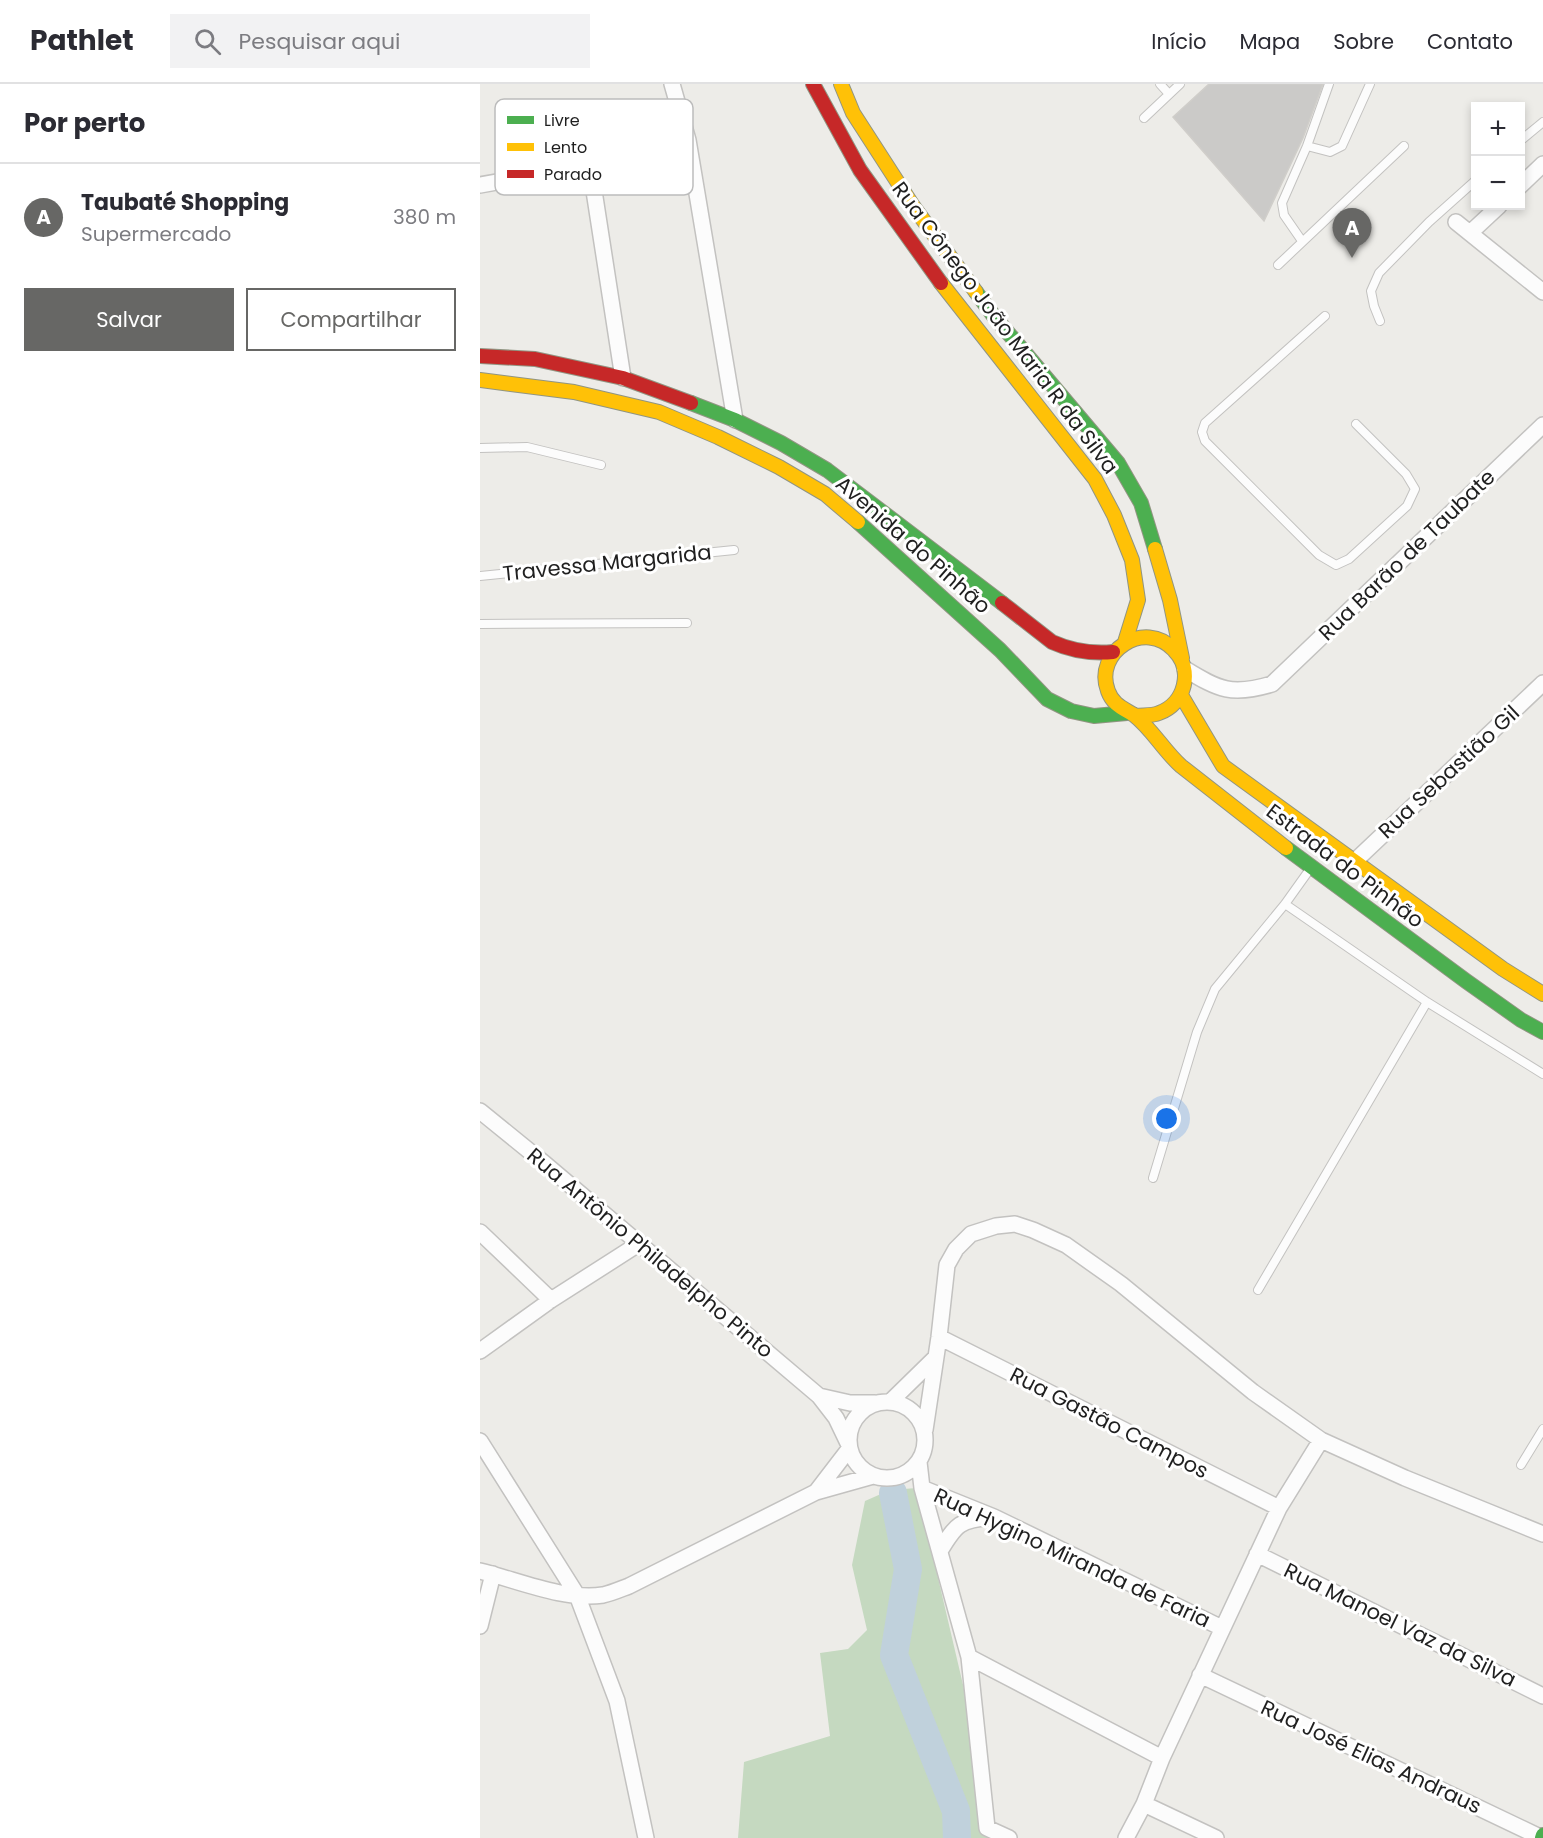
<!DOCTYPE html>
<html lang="pt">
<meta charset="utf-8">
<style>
body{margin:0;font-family:Poppins,sans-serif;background:#f2f2f3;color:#2b2b33}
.controls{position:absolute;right:18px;top:18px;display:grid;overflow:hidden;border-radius:0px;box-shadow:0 3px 9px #0003}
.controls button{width:54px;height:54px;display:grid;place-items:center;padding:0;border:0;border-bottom:2px solid #e1e1e2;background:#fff;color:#2b2b33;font:30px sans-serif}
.you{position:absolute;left:687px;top:1035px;width:21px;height:21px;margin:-15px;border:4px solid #fff;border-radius:50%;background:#1a73e8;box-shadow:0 0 0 9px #1a73e833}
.badge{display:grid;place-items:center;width:39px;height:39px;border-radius:50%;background:#676765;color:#fff;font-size:20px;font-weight:700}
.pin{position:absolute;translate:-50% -50px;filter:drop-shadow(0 2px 3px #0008)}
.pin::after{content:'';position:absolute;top:32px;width:21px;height:18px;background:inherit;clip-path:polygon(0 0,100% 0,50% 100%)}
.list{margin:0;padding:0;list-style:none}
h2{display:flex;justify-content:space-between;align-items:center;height:78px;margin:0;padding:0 24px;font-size:26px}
h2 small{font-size:20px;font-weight:400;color:#7c7c81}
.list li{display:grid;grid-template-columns:39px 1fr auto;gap:18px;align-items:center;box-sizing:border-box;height:108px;padding:0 24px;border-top:2px solid #e1e1e2}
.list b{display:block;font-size:22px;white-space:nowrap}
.list p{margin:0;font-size:20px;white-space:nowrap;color:#7c7c81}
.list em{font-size:20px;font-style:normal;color:#7c7c81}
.actions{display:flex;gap:12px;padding:18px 24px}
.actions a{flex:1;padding:14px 0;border:2px solid #676765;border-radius:0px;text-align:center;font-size:21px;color:#676765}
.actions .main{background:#676765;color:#fff}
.icon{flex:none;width:33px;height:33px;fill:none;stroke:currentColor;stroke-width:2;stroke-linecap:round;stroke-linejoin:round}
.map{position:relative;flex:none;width:1063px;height:1754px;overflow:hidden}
header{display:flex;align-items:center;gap:36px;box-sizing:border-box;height:84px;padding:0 30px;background:#fff;border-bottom:2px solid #e1e1e2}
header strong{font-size:28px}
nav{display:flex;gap:33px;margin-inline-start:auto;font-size:21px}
.search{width:420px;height:54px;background:#f2f2f3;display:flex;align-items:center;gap:15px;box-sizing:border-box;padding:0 21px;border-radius:0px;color:#7c7c81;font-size:22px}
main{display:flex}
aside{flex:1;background:#fff}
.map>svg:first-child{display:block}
</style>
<header>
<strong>Pathlet</strong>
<div class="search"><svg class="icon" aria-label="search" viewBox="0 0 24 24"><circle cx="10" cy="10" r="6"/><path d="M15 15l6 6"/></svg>Pesquisar aqui</div>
<nav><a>Início</a><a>Mapa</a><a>Sobre</a><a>Contato</a></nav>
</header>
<main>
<aside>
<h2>Por perto<small></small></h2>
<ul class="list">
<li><span class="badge">A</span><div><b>Taubaté Shopping</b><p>Supermercado</p></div><em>380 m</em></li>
</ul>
<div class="actions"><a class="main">Salvar</a><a>Compartilhar</a></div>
</aside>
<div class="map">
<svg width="1063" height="1754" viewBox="0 0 1063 1754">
<rect width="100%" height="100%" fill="#edece8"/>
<path fill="#c5d9c0" d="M437,1404l47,201 19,143 7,6h-252l6,-76 86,-26 -10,-83 28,-4 19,-19 -15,-65 13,-64 25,-11z"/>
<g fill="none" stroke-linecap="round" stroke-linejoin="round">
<path stroke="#c0d1dc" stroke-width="28" d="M413,1409l15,76 -14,86 62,156 1,27"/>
</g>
<path fill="#cbcac8" stroke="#d0ceca" stroke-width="1.5" d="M729,0h114l-20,54 -39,83 -91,-104z"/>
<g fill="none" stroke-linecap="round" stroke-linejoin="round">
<defs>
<path id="lane" d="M680,0l9,10
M664,34l36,-34
M1040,57l23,-19
M827,62l23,6 12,-6 28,-62
M822,157l-18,-26 -2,-12 25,-57 22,-62
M798,181l126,-119
M845,232l-120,107 -3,9 3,9 114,114 17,10 13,-6 58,-53 8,-17 -9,-15 -50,-50
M900,237l-6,-15 -3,-15 8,-18 50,-51 47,-42
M0,364l47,-1 74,18
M0,492l254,-26
M0,540l207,-1
M805,820l142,98 116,72
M673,1094l44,-146 18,-43 70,-85 25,-35
M778,1206l169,-288
M1041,1381l22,-36"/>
<path id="street" d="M192,0l16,56 47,280
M110,81l33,213
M0,101l110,-20 98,-25
M1040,102l23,-22
M976,138l87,70
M990,149l29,-27
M705,585c34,21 47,27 87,15l271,-259
M875,777l188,-178
M0,1027l64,52 275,233 17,22 12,25
M0,1148l71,68
M459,1253l340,171
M0,1267l71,-51 89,-57
M339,1312l31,7h25
M369 1356a38 38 0 1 1 76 0a38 38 0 1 1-76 0Z
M410,1318l45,-44
M445,1346l14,-93 8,-72 9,-16 15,-15 25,-8 19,-2 18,6 33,15 55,39 132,108 68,48 84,38 138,56
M0,1357l97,154 40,106 29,137
M439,1378l3,26 47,169 18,171 22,10
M442,1404l72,29 228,111
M336,1408l33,-43
M460,1467c16,-27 20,-31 51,-34
M777,1470l286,142
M0,1487c37,9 85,30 123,24 9,-2 18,-6 26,-9l187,-94 57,-16
M0,1542l13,-52
M489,1573l193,101
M720,1591l342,163
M664,1720l72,34
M646,1754l18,-34 18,-46 117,-250 42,-68"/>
<path id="fast" d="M496,208l17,23 125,148 23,40 14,46
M211,319l44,17 46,23 46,27 175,133
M378,438l142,128 47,49 24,12 23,5 33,-3
M806,764l180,133 55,39 22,12
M1062,1754l1,-3"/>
<path id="slow" d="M361,0l12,29 60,93 63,86
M461,199l154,196 19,36 18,45 6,40 -13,42
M0,296l94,12 85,20 59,25 61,30 46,27 33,28
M675,465l15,51 12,58
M701,611l42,71 280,203 40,25
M656,632c7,-1 16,0 23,-3 26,-9 35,-43 15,-63 -29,-32 -81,2 -66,41 5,14 15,17 26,24 18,14 30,36 47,51l105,82"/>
<path id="jam" d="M333,0l47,86 81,113
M0,272l55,3 88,19 68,25
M522,519l50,39c20,9 39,12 61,10"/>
</defs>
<use href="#lane" stroke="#c3c2c0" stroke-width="10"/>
<use href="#street" stroke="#c3c2c0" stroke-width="18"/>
<use href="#fast" stroke="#919582" stroke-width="16"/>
<use href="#slow" stroke="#919582" stroke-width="16"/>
<use href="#jam" stroke="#919582" stroke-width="16"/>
<use href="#lane" stroke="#fcfcfc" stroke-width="8"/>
<use href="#street" stroke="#fcfcfc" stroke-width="15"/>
<use href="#fast" stroke="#4caf50" stroke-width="14"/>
<use href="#slow" stroke="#ffc107" stroke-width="14"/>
<use href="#jam" stroke="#c62828" stroke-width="14"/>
</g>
<g text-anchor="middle" stroke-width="6" stroke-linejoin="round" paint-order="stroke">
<g font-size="21" fill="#1f1f1f" stroke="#fff">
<text transform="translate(525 244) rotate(53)" y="7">Rua Cônego João Maria R da Silva</text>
<text transform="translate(433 461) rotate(41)" y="7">Avenida do Pinhão</text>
<text transform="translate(927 471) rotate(-44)" y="7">Rua Barão de Taubate</text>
<text transform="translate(127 479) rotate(-6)" y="7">Travessa Margarida</text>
<text transform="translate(969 688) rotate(-43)" y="7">Rua Sebastião Gil</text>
<text transform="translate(865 782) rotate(37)" y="7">Estrada do Pinhão</text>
<text transform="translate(170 1169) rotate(40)" y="7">Rua Antônio Philadelpho Pinto</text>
<text transform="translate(629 1339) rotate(27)" y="7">Rua Gastão Campos</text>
<text transform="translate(592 1474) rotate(25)" y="7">Rua Hygino Miranda de Faria</text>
<text transform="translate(920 1541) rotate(26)" y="7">Rua Manoel Vaz da Silva</text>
<text transform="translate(891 1673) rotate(25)" y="7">Rua José Elias Andraus</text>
</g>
</g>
<rect x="15" y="15" width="198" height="96" rx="9" fill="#fff" stroke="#bcbcbc" stroke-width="1.5"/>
<rect x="27" y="32" width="27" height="8" fill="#4caf50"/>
<rect x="27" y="59" width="27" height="8" fill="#ffc107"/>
<rect x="27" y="86" width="27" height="8" fill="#c62828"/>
<g font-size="16" fill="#1f1f1f">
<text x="64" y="42">Livre</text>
<text x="64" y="69">Lento</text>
<text x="64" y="96">Parado</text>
</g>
</svg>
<div class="controls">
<button>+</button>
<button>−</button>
</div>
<div class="you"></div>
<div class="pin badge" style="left:872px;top:174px">A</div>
</div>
</main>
